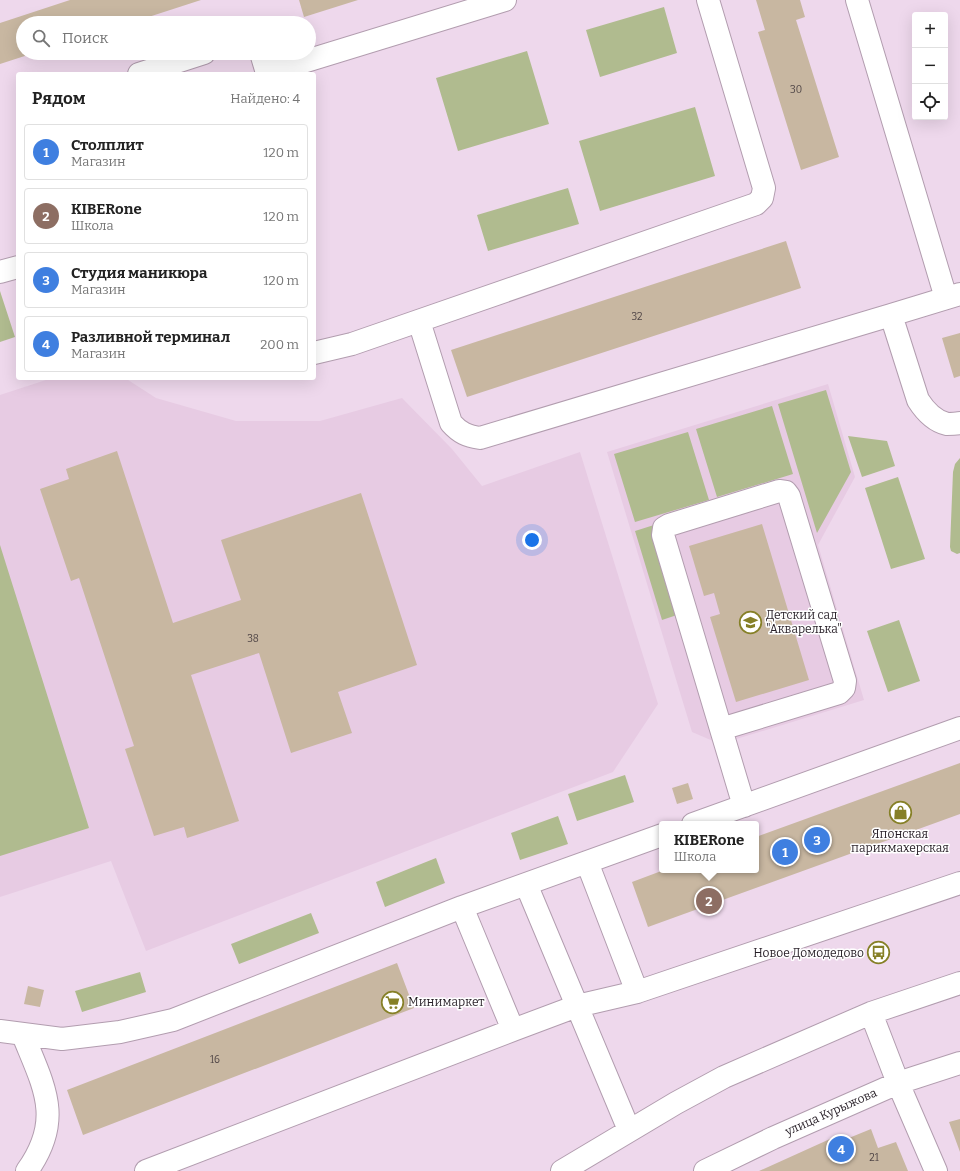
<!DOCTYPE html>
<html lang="ru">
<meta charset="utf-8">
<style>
body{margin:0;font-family:Bitter,serif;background:#f6f6f6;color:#222}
.controls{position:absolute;right:12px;top:12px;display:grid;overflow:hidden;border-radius:4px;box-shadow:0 4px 16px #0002}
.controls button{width:36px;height:36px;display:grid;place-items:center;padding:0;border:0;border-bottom:1px solid #e0e0e0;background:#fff;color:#222;font:20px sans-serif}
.you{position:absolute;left:532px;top:540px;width:14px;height:14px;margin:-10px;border:3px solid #fff;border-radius:50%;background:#1a73e8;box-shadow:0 0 0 6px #1a73e833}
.badge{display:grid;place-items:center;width:26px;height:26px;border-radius:50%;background:#b45309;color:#fff;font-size:13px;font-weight:700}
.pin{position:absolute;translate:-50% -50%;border:2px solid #fff;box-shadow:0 1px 4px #0006}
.popup{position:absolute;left:659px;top:821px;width:100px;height:52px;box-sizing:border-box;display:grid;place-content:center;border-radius:4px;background:#fff;filter:drop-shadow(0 1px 3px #0005);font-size:13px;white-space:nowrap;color:#767676}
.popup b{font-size:15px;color:#222}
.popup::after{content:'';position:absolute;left:50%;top:100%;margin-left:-8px;border:8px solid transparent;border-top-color:#fff}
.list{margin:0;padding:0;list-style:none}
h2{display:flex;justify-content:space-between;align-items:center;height:52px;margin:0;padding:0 16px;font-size:17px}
h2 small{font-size:13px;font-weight:400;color:#767676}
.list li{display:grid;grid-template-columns:26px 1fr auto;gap:12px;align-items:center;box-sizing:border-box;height:56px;margin:0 8px 8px;padding:0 8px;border:1px solid #e0e0e0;border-radius:4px}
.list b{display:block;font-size:15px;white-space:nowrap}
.list p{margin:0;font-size:13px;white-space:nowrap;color:#767676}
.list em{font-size:13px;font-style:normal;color:#767676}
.icon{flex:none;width:22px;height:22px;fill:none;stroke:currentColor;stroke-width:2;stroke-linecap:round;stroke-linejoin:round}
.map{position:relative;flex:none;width:960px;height:1171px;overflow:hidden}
.search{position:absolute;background:#fff;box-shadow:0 4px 16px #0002;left:16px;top:16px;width:300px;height:44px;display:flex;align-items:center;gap:10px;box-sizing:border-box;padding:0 14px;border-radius:22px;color:#767676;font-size:15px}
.panel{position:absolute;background:#fff;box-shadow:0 4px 16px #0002;left:16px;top:72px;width:300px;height:308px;border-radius:4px}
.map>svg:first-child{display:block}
</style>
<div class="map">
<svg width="960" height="1171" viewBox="0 0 960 1171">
<rect width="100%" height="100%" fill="#eed8ec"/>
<path fill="#e7cbe3" d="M52,378h73l31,20 80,23h84l82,-23 50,51 30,37 98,-34 78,252 -45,68 -467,179 -35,-90 -111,36v-502z
M828,384l27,93 -37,68 46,155 -144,44 -28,-12 -85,-280z"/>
<path fill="#b0bb8f" d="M664,7l13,46 -77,24 -14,-47z
M527,51l22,73 -91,27 -22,-73z
M695,107l20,69 -115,35 -21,-70z
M568,188l11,36 -91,27 -11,-36z
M0,291l15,46 -15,5z
M826,390l25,82 -34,61 -39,-129z
M772,406l21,68 -76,23 -21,-68z
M688,432l21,68 -74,22 -21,-68z
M848,436l39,5 8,25 -33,11z
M960,458v95l-3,1 -6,-3 -1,-4 3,-75 2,-8z
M898,477l27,82 -34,10 -26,-81z
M654,525l26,89 -18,6 -27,-89z
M0,545l89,283 -89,28z
M899,620l21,61 -32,11 -21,-61z
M625,775l9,27 -57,19 -9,-27z
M558,816l10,28 -48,16 -9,-27z
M436,858l9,25 -60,24 -9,-25z
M311,913l8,20 -80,31 -8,-20z
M140,972l6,20 -64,20 -7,-21z"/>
<path fill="#c8b7a1" d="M70,0h131l-71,23h-107v30h11l-34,11v-41z
M299,0h59l-54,17z
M756,0h44l5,17 -9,3 43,137 -38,13 -43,-138 7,-2z
M786,241l15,47 -334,109 -16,-47z
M960,333v43l-6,2 -12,-40z
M117,451l56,172 68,-23 -20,-60 140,-47 56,172 -79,27 14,41 -61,20 -32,-100 -68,22 48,146 -52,17 -3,-11 -30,9 -29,-87 9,-3 -55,-168 -8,3 -31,-92 29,-10 -3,-10z
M762,524l47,156 -73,22 -26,-85 10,-3 -6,-21 -10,3 -15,-50z
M960,763v51l-312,113 -16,-45 32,-12h92v-33z
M688,783l5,16 -16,5 -5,-16z
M397,963l17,45 -331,127 -16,-45z
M28,986l16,4 -4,17 -16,-3z
M960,1119v33l-11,-30z
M871,1129l7,19 18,-6 12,29h-149l82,-37 3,6z"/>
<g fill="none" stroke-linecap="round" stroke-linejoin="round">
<defs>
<path id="minor" d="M857,0l89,298
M261,53l6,20 238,-73
M139,74l65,-21
M0,272l18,-5
M891,315l69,-21
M419,321l32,102c9,10 16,13 29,15l411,-123 27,85c7,11 16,21 29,24 4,0 9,0 13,-1
M314,353l38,-9 404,-140 6,-6 2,-10 -56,-188
M721,729l118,-36 5,-5 1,-7 -56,-185 -3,-4 -7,-1 -110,34 -5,3 -1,7 58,194 23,77
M693,824l267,-96
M587,862l50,130
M526,884l103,246
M871,1013l27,70 38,88
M513,1030l64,-24 60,-14 323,-109
M0,1031l62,8 58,-7 53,-12 289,-113
M23,1035c21,52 41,84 4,136
M146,1171l367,-141 -51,-123 200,-72
M562,1171l114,-68 48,-26 147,-64 89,-30
M705,1171l68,-33 125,-55 62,-20"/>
</defs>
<use href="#minor" stroke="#b29daf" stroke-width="24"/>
<use href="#minor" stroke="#fff" stroke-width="22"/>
</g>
<defs>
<symbol id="school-ring" viewBox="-11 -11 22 22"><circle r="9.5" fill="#fff" stroke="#868027" stroke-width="1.5"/><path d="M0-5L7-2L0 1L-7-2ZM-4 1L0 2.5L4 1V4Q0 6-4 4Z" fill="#868027"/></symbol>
<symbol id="shop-ring" viewBox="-11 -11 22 22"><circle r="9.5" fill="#fff" stroke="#868027" stroke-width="1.5"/><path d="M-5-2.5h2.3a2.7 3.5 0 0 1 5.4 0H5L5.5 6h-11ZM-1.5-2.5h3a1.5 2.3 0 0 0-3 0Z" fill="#868027"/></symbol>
<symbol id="bus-ring" viewBox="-11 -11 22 22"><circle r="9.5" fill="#fff" stroke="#868027" stroke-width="1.5"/><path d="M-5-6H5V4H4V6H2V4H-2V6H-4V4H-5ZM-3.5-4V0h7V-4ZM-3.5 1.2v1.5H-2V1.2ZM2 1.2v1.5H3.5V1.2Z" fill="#868027"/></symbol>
<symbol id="supermarket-ring" viewBox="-11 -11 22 22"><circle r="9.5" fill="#fff" stroke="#868027" stroke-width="1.5"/><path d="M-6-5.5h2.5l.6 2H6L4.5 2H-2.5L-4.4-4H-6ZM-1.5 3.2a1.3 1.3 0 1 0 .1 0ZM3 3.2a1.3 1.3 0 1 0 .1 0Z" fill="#868027"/></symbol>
</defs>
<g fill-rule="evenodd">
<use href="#school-ring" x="738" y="610" width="25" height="25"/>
<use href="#shop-ring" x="888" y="800" width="25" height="25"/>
<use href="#bus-ring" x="866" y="940" width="25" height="25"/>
<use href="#supermarket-ring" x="380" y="990" width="25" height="25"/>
</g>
<g text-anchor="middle" stroke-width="3" stroke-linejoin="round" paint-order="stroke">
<g font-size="10" fill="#4f4546">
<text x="796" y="93">30</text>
<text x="637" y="320">32</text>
<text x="253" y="642">38</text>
<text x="215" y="1063">16</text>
<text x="874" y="1161">21</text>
</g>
<g font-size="12" fill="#271f27" stroke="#fff" text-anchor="start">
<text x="766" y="619">Детский сад<tspan x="766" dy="14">"Акварелька"</tspan></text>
<text x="900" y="838" text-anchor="middle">Японская<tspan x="900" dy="14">парикмахерская</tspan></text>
<text x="864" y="957" text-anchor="end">Новое Домодедово</text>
<text x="408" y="1006">Минимаркет</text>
</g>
<g font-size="12" fill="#271f27" stroke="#fff">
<text transform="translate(831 1112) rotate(-24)" y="4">улица Курыжова</text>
</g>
</g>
</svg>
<div class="controls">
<button>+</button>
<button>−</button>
<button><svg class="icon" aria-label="locate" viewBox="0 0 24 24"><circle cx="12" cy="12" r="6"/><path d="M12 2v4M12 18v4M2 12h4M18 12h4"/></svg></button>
</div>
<div class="you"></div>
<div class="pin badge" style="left:785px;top:852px;background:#3f7fe0">1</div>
<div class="pin badge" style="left:709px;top:901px;background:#8d6e63">2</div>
<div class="popup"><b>KIBERone</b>Школа</div>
<div class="pin badge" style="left:817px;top:840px;background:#3f7fe0">3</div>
<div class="pin badge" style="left:841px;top:1149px;background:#3f7fe0">4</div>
<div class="search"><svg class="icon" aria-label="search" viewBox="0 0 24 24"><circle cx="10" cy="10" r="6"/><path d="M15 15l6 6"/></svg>Поиск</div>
<section class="panel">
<h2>Рядом<small>Найдено: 4</small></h2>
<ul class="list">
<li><span class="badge" style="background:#3f7fe0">1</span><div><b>Столплит</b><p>Магазин</p></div><em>120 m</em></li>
<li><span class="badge" style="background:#8d6e63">2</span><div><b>KIBERone</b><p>Школа</p></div><em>120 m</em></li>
<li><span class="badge" style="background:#3f7fe0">3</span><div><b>Студия маникюра</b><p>Магазин</p></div><em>120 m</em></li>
<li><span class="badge" style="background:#3f7fe0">4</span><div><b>Разливной терминал</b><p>Магазин</p></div><em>200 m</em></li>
</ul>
</section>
</div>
